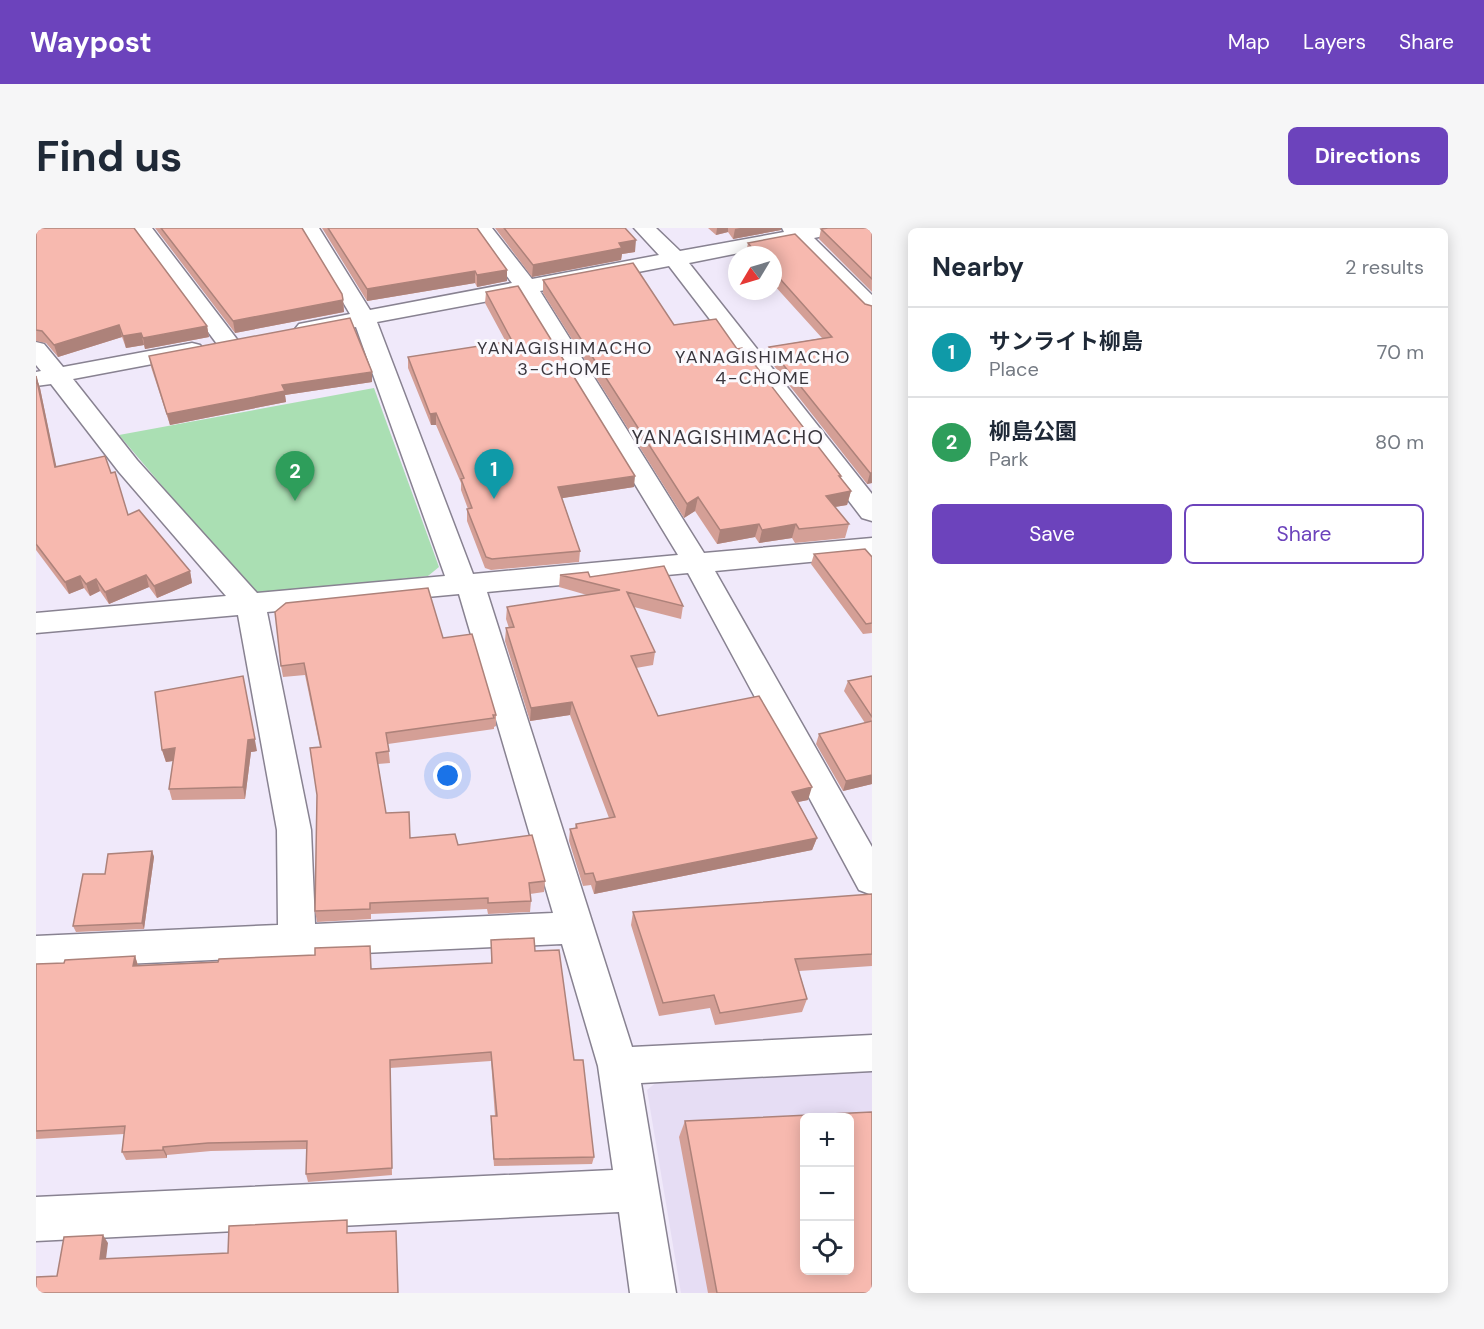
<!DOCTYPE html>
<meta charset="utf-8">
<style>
body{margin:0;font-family:"DM Sans","Noto Sans JP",sans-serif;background:#f6f6f7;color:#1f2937}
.controls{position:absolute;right:18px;bottom:18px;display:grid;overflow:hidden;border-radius:9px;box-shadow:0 3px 15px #0003}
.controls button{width:54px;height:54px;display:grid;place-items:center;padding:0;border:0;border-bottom:2px solid #e0e1e3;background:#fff;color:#1f2937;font:30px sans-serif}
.compass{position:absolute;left:692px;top:18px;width:54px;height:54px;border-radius:50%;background:#fff;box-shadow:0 3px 15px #0003;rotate:232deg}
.you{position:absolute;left:412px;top:548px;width:21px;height:21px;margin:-15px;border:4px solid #fff;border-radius:50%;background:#1a73e8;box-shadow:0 0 0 9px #1a73e833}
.badge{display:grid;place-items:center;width:39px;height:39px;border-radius:50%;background:#6c43bc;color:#fff;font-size:20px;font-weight:700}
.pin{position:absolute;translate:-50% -50px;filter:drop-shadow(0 2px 3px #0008)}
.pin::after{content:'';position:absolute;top:32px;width:21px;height:18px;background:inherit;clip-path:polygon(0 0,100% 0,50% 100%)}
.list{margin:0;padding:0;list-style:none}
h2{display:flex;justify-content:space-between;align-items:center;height:78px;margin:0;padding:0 24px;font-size:26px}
h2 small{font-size:20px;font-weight:400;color:#747a83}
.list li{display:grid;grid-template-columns:39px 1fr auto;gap:18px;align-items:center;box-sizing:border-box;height:90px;padding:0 24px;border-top:2px solid #e0e1e3}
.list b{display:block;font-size:22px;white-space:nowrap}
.list p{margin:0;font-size:20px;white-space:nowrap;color:#747a83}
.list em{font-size:20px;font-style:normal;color:#747a83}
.actions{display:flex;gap:12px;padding:18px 24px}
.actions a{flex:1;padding:14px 0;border:2px solid #6c43bc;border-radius:9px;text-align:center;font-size:21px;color:#6c43bc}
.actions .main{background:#6c43bc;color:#fff}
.icon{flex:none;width:33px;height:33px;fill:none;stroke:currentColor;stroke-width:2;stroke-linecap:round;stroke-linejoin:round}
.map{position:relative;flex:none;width:836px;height:1065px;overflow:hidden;border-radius:9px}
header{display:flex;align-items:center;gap:36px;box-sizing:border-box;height:84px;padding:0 30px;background:#6c43bc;color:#fff}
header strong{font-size:28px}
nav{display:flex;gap:33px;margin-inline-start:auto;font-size:21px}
.intro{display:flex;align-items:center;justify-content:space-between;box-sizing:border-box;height:144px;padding:0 36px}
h1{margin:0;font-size:42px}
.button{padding:15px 27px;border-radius:9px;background:#6c43bc;color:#fff;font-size:21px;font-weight:700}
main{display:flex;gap:36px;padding:0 36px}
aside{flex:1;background:#fff;border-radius:9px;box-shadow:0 3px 15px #0003}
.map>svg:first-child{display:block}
</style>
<header>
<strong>Waypost</strong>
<nav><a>Map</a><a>Layers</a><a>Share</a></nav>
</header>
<div class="intro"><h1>Find us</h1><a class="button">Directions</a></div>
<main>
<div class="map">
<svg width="836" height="1065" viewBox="0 0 836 1065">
<rect width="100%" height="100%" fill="#f0e9fa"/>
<path fill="#e6ddf4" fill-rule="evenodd" d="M836,843v222h-191l-34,-203 11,-9zM768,890h46v152h-46z"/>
<path fill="#aadfb3" d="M338,160l65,179 -11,9 -170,18 -11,-8 -128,-151z"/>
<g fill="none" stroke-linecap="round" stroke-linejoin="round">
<defs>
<path id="minor" d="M95,0h21l84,110 4,5 -4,5 -8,2 -8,-2z
M263,0h20l51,82 142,-27 -41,-55h21l40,51 127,-24 -25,-27h22l24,23 104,-19 -2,-4h64l-3,4 -29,6 58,57v20l-8,-2 -70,-71 -105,21 183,231v27l-10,-3 -193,-252 -129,25 164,262 168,-15v18l-157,15 157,276v48l-13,-5 -171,-317 -201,19 145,455 240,-12v36l-231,12 35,210h-46l-11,-81 -583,29v-44l577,-27 -15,-104 -36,-122 -526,24v-32l242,-11 -1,-95 -39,-215 -202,18v-20l190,-17 -107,-124 -68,-88 -15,2v-14l5,-1 -5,-6v-23l8,2 19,23 129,-24 8,2 4,5 -4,5 -127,24 64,81 120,133 188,-17 -89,-249 -49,9 -8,-2 -4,-5 4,-5 51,-10zM484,67l158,260 -205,19 -96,-252zM423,366l94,319 -238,11 -4,-94 -44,-218z"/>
</defs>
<use href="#minor" stroke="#888291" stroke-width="3"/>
<use href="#minor" fill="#fff" fill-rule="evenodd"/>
</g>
<path fill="#d49f96" d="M0,0l171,98 2,11 -64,12 -1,-4 -18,3 -4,-11 -64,20 -12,-14 -10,-2z
M119,0h147l41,72 1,12 -109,21z
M286,0h155l30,42v11l-30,6 -2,-4 -108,18z
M459,0h130l10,24 -13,2 -1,6 -89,17z
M672,0h73v2l-48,9 -5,-7 -12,3z
M836,0v64l-53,-53 2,-10z
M759,6l70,70 7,2v177l-5,1 -100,-127 2,-10 53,-9 -49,-54v-29h-26l-1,-2 2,-10z
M507,52l194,69 104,127v2l10,13 -4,14 -12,2 14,17 -4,14 -50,5 -3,-5 -33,5 -4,-6 -38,7 -22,-33 -11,7 -141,-225z
M450,64l148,195 -72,11 18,53 -1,11 -88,8 -6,-2 -18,-47v-12h1l-7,-19v-7l-25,-58h-5l-23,-57v-11l98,-15 -21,-39z
M113,128l223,16v10l-87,13 1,7 -116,23 -19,-58z
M0,148l4,12 16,79 55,6 17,42 62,56 2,12 -35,15 -8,-11 -40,17 -9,-13 -10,5 -6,-8 -15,6 -33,-44z
M778,326l58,4v75l-9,1 -52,-70z
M524,347l30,2 93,29 -2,13 -47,-12 21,45 -2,13 -17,3 22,48 150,84 -10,2 19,36 -5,12 -218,44 -3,-9 -8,1 -14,-45 1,-12 5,-1 1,-4 33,-6 -39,-103 -40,6 -25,-80 1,-13h3l-3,-9 1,-12 80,-12 -28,-8z
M407,410l53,77v11l-2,1v2l-106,15 2,19 -12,1 8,49 24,25 48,7 87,36 -1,11 -14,2 1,7 -1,11 -42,2 -1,-5 -116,5v5l-54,3 -2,-11 5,-164 -15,-72 -22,2 -2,-11z
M836,448v108l-29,7 -27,-47 3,-10 46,-11 -21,-32 4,-10z
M126,522l95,1 -6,1 -6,47 -73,1 -3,-11 4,-28 -7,1z
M116,623l2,6 -10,72 -68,3 -3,-6z
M836,666v72l-73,5 8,28 -5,13 -87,13 -5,-17 -51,8 -28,-91 2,-13z
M455,712l44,11 39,109 20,97 -2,7 -98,2 -3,-42v-8h4l-4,-55 -101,7 2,107 -84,7 -2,-8 1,-25 -96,2 -44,4v3l-41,2 -4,-8 2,-18 -88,5v3v-178l28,-1 71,-7 3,9 233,-10v14l120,-6z
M649,893l187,172h-164l-29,-156z"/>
<path fill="#ad827a" d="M681,0h11v4l-12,3z
M704,0h41v2l-48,9 2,-10z
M600,12l-1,12 -13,2 -1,6 -89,17 1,-12 86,-22z
M471,42v11l-30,6v-12z
M439,43v12l-108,18v-12z
M307,72l1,12 -109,21 -2,-12z
M83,97l3,12 -64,20 -4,-12z
M171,98l2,11 -64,12 -2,-11z
M105,105l3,12 -18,3 -3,-12z
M336,144v10l-87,13 1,7 -116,23 -3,-11 115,-29z
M0,148l4,12 19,91 -4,-12z
M400,185v12h-5l-1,-11z
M834,245h2v10l-5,1z
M599,248l-1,11 -77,12 1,-12z
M815,263l-4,14 -25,4 4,-13z
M662,269l-3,14 -11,7 3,-14z
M723,296l-4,13 -38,7 3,-14z
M760,296l-4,14 -33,5 3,-13z
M154,343l2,12 -35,15 -3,-12z
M110,347l3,12 -40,17 -4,-12z
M44,348l4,12 -15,6 -4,-12z
M60,351l4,12 -10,5 -4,-12z
M207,448l14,75 -6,1 -6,47 -2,-12 5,-47z
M536,474l-2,13 -40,6 1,-13z
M139,520l4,12 -13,2 -4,-12z
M836,547v9l-29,7 3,-10z
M776,559l-4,13 -20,4 4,-12z
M781,610l-5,12 -218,44 2,-12z
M116,623l2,6 -10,72 -2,-6z
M99,728l3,10h-5z
M127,919l4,8v3l-4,-8z
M67,1007l5,8 -3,24 -5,-8z"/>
<path fill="#f7b9af" stroke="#ad827a" stroke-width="1.5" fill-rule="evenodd" d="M0,0h98l73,98 -64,12 -2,-5 -18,3 -4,-11 -65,20 -12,-14 -6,-1z
M125,0h141l40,66 1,6 -110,21z
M292,0h149l30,42 -30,5 -2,-4 -108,18z
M468,0h121l11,12 -17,3 3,5 -89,17z
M792,0h44v51l-51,-50z
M759,6l70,70 7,2v167h-2l-101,-126 63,-10 -59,-66v-16h-15l-10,-12z
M597,35l41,62 42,-6 21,30 5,-1 99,128h-2l12,15 -25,5 23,28 -50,5 -3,-5 -34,6 -3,-6 -39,6 -22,-33 -11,7 -144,-224z
M482,58l117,190 -77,11 22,64 -88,8 -6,-2 -19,-48 5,-1 -11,-29 3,-1 -28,-65 -6,1 -22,-57 104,-16 -26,-49z
M314,90l22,54 -90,13 3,6 -118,23 -18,-58z
M0,148l19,91 50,-11 6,17 4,-1 13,43 11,-5 51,61 -36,15 -8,-11 -41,17 -9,-13 -10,5 -6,-8 -15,6 -29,-38z
M829,321l7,8v66l-6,1 -52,-70z
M628,338l19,40 -56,-14 28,60 -24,4 27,60 101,-20 53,91 -20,5 25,46 -221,44 -3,-9 -8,1 -15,-45 7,-1 -1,-4 39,-7 -43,-115 -41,6 -25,-80 8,-1 -7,-20 113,-17 -60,-15 28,-3 2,5z
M392,360l15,50 29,-4 24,81h-3l1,3 -108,15 3,18 -13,2 10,60 23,-1 1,26 45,-4 3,11 74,-10 13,46 -16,2 2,18 -43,2v-5l-118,5v6l-55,2 2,-116 -7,-47 11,-1 -17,-84 -23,3 -6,-54 11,-9z
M207,448l12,63 -7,1 -5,47 -74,2 6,-41 -13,2 -7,-58z
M836,448v41l-24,-36z
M836,493v54l-26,6 -27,-47z
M116,623l-10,72 -69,3 10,-52h22l3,-20z
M836,666v60l-77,5 12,40 -87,14 -6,-18 -51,8 -30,-91z
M498,710l1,13 24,-1 15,110h9l11,97 -100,2 -3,-43h6l-6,-64 -101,8 2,108 -86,6 1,-33 -99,2 -45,4v3l-41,2 3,-26 -89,5v-167l28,-1 1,-3 70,-4 -2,10 85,-4 1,-3 96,-4v-7l55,-2 1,23 121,-6 -1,-23z
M836,884v181h-155l-32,-172zM768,890h45v152h-45z
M311,992v13l49,-2 2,62h-362v-16l21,-1 7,-39 39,-2 -3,24 128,-6 1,-27z"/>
<g text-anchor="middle" stroke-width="6" stroke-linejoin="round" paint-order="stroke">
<g font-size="18" letter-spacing="1.5" fill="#39363d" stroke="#fbf9fd">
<text x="529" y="126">YANAGISHIMACHO<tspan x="529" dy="21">3-CHOME</tspan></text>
<text x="727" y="135">YANAGISHIMACHO<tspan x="727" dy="21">4-CHOME</tspan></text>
</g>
<g font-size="20" letter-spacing="1.5" fill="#39363d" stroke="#fbf9fd">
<text x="692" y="216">YANAGISHIMACHO</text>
</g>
</g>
</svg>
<div class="controls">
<button>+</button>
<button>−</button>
<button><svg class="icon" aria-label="locate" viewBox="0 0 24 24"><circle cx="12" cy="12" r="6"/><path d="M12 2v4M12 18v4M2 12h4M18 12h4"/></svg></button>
</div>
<svg class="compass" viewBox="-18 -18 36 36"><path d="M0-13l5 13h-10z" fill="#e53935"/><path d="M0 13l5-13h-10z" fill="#747a83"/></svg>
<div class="you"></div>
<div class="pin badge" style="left:458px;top:271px;background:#0f9aa8">1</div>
<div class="pin badge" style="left:259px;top:273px;background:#2e9e5b">2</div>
</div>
<aside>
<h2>Nearby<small>2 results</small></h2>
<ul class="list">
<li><span class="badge" style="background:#0f9aa8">1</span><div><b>サンライト柳島</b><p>Place</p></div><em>70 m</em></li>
<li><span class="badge" style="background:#2e9e5b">2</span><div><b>柳島公園</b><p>Park</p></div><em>80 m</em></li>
</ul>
<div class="actions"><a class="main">Save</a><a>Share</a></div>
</aside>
</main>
